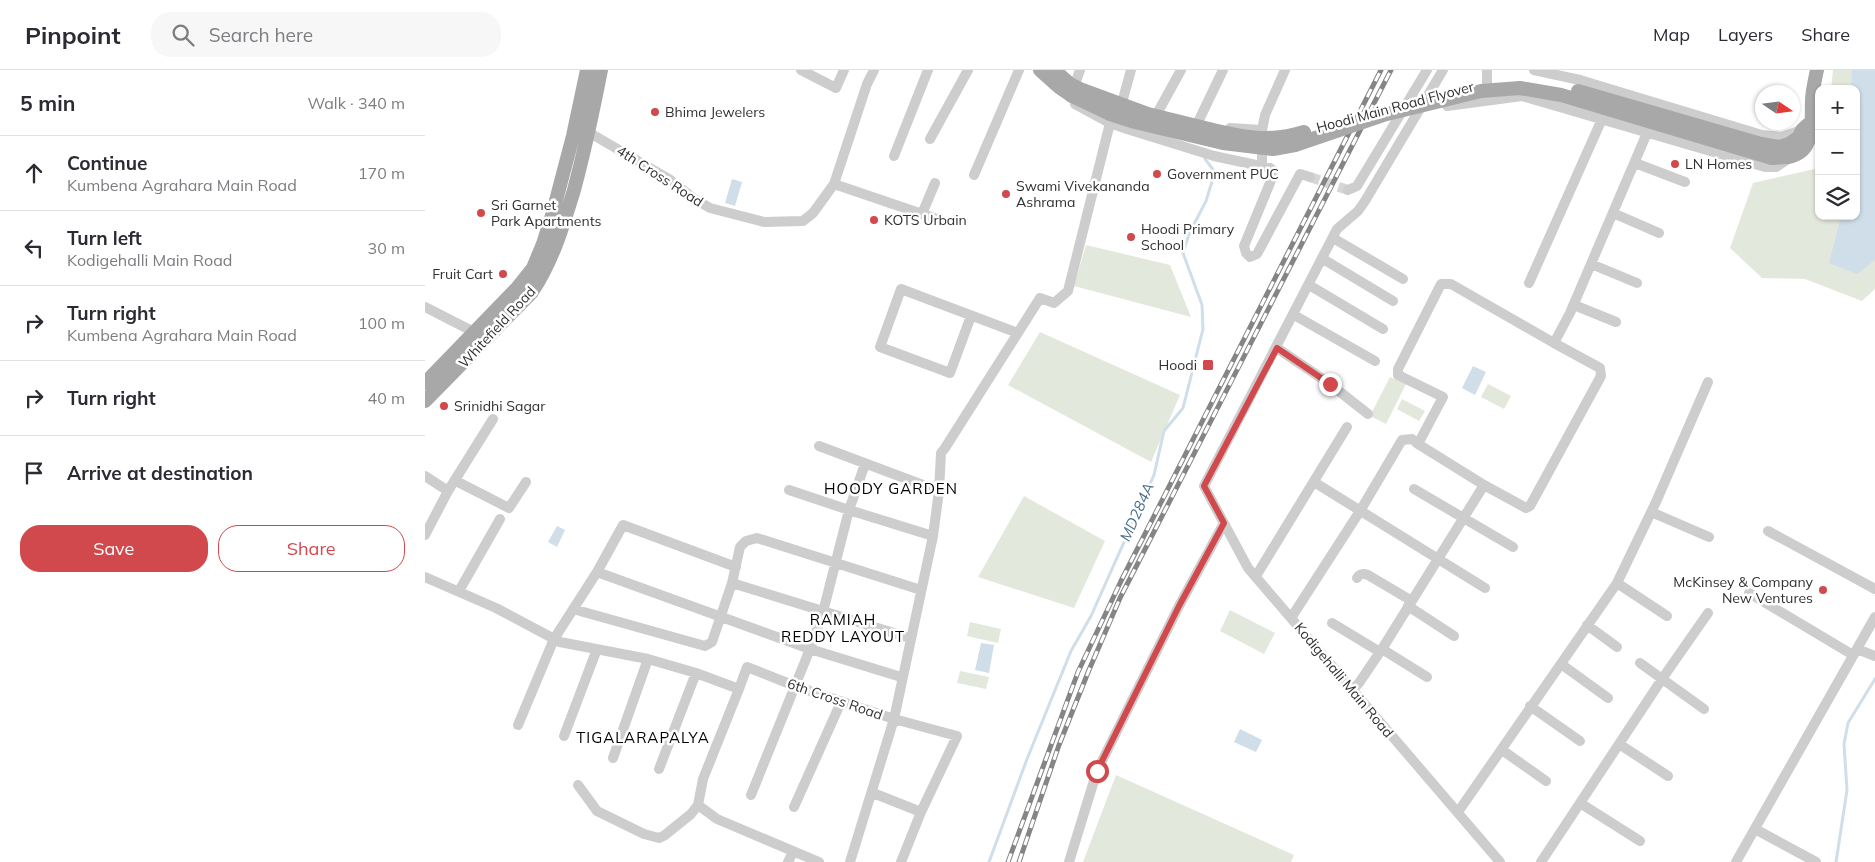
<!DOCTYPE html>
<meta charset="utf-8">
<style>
body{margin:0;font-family:Mulish,sans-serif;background:#f7f7f7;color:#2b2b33}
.controls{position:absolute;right:15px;top:15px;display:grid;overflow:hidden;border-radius:10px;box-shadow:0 1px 4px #0004}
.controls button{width:45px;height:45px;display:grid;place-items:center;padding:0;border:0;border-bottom:1px solid #e1e1e2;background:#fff;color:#2b2b33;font:25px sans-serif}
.compass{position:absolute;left:1330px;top:15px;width:45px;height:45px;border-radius:50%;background:#fff;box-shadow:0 1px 4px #0004;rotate:103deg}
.stop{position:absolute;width:15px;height:15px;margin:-11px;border:4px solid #d1494d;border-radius:50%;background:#fff}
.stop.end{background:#d1494d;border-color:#fff;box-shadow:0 1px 5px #0008}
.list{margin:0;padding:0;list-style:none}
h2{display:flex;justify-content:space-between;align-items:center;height:65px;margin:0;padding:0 20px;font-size:21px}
h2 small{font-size:16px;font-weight:400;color:#7c7c81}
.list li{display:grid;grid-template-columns:32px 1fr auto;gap:15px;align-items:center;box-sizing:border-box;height:75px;padding:0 20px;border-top:1px solid #e1e1e2}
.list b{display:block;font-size:19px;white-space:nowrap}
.list p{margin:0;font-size:16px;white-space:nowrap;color:#7c7c81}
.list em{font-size:16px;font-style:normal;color:#7c7c81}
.actions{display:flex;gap:10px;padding:15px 20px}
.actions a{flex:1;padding:11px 0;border:1px solid #d1494d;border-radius:20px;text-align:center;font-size:18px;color:#d1494d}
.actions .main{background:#d1494d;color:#fff}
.icon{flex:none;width:28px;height:28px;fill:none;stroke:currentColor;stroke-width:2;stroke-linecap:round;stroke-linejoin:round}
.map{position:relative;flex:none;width:1450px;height:792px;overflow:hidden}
header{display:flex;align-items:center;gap:30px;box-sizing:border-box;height:70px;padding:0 25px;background:#fff;border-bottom:1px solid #e1e1e2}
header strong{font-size:24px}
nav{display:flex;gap:28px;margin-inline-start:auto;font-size:18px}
.search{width:350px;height:45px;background:#f7f7f7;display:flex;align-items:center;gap:12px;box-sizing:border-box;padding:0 18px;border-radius:20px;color:#7c7c81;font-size:19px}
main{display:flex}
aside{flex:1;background:#fff}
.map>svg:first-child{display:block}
</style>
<header>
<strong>Pinpoint</strong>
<div class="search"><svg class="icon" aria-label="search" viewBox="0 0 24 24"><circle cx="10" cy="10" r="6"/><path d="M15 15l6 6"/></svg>Search here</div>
<nav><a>Map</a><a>Layers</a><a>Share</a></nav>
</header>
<main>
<aside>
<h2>5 min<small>Walk · 340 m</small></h2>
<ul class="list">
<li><svg class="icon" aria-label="ahead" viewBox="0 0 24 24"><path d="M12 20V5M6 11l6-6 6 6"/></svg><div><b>Continue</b><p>Kumbena Agrahara Main Road</p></div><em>170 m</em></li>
<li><svg class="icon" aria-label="left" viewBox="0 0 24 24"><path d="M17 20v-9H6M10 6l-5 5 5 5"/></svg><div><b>Turn left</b><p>Kodigehalli Main Road</p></div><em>30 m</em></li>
<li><svg class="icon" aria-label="right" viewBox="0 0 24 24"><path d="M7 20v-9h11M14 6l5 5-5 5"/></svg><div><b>Turn right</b><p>Kumbena Agrahara Main Road</p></div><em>100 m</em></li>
<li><svg class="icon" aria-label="right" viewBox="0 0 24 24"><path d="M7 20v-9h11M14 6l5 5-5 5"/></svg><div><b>Turn right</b></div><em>40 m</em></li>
<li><svg class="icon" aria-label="arrive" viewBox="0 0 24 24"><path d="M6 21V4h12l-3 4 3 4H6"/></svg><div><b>Arrive at destination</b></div></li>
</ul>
<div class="actions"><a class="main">Save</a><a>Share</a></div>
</aside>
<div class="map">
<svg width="1450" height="792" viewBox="0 0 1450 792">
<rect width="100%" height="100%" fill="#fff"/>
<path fill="#e3e8dd" d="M1408,0h42v219l-13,12 -57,-22 -43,-1 -32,-30 23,-65 66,-15v48h37v-127h-25z
M661,175l84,20 21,52 -117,-31z
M615,262l140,63 -29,67 -143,-77z
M965,307l16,7 -20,40 -16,-8z
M1063,314l23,12 -7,13 -23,-12z
M977,329l23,12 -6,10 -22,-12z
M599,426l81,45 -31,67 -96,-31z
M805,540l45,23 -11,21 -44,-23z
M545,552l31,7 -3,14 -31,-7z
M535,601l29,6 -3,12 -29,-6z
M691,705l178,80 -3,7h-208z"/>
<path fill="#cfdee9" d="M1427,0h23v190l-18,14 -28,-11 12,-47h15v-127h-5z
M307,109l10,3 -7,24 -10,-3z
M1048,296l13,6 -11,23 -13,-7z
M132,456l8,4 -8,17 -9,-5z
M556,573l13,2 -5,28 -14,-3z
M815,659l22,11 -6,12 -22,-10z"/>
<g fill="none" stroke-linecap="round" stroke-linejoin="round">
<path stroke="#cfdee9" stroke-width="3" d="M564,792l38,-103 44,-108 20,-35 63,-141 10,-44 19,-23 20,-79 -1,-24 -19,-52 6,-19 17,-33 9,-29 -10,-13
M1411,792l11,-72 -3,-46 4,-21 27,-44"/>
<path stroke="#d6d6d6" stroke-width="10" stroke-dasharray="10 5" stroke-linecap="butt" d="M885,107l38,13"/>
<path stroke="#cdcdcd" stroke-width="10" d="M376,0l35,18 8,-18
M1018,0l-78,131 -7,10 -21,18 -133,257 44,82 252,294
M1109,0l46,10 182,55 19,2 21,-7
M650,14l5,-14
M1062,26v-26
M698,29l8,-29
M650,34l35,19 17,6 87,27 56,12 4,3 -2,7 -28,68 2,7 4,4 7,-3 43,-80 10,3
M1022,36l75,-10 243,71h11l15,-10
M734,40l22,-40
M774,50l24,-50
M805,58l32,2
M158,59l86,50 24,19 17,10 54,14 39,-1 10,-8 21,-29 33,-100 7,-14
M505,69l38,-69
M469,86l34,-86
M1210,93l50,19
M837,95v-35l3,-15 20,-45
M549,105l45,-105
M409,114l106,36
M923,120l9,-4 70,-116
M1188,143l46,20
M497,144l13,-31
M908,168l70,41
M898,189l70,42
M1166,194l46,19
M1104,213l73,-164
M884,215l74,44
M1149,235l42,17
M0,237l49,25
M869,245l81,46
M546,246l-21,57 -70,-26 21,-58 117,44
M1129,273l-103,-59h-10l-43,85v6l45,22 -25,47 66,41 42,23 4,-2 71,-130 -1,-8 -46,-25 16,-30 77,-180
M852,278l53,36 38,30
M394,376l120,45
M0,406l23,15
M31,411l53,27 17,-26
M889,412l171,106
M989,419l99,58
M364,420l60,20 84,26
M1226,442l58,25
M1343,461l107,58
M0,465l23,-44 45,-72
M172,502l213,77 91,28
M831,506l91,-149
M0,507l71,31 64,34 88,17 48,14 43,16 8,-22 48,19 99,33 39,-183 6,-45 2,-38 4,-5 95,-150 14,5 14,-12 42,-168
M932,508c3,-5 6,-5 11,-3l44,26
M307,513l178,55
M1192,513l50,33
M34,521l41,-72
M1324,523l104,62
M983,536l46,30
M148,539l132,37 7,-4 20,-59 8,-36 6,-6 11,-3 164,52
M866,548l69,-107 42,-71 10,-1 6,5
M907,553l48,29
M1162,555l30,22
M957,579l45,28
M1432,579l18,7
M1215,593l64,46
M1136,594l47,34
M928,619l6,-6 23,-34 102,-164
M1105,636l50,35
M93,655l36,-86 43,-67 26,-47 113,42
M139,666l33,-87
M1194,674l49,32
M1077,680l44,31
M188,688l35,-99
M234,699l37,-96
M153,715l19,26 47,23 15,4 6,-3 26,-21 7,-9 5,-26 36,-90
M448,723l48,19
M326,725l59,-146 13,-37 26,-102 16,-46
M1155,733l60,38
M273,735l19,14 102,43
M369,737l47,-105
M1033,742l159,-229 39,-81 52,-120
M1330,759l61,33
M363,792l5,-10
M425,792l44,-143 63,17 -36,76 -20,50
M644,792l28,-91 82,-165 45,-83
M1116,792l121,-183 46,-66
M1311,792l139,-245"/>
<path stroke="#a8a8a8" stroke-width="14" d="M615,0l19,17 13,9
M629,0l16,14 10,5 68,25 61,15
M1153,21l183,53 18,3 10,-3 10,-7 3,-7 10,-9
M1347,88c6,-1 14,0 20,-2 24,-7 19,-36 20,-55 0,-10 3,-21 5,-31
M0,313l92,-95 16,-20 10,-24 10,-32 20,-76 14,-66
M0,331l107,-109c21,-32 31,-66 42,-102 11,-41 19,-79 27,-120"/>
<defs>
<path id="rail" d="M583,792l70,-190 43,-91 260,-511
M594,792l40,-117 30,-75 31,-72 271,-528"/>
</defs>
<use href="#rail" stroke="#858585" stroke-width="5"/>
<use href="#rail" stroke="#fff" stroke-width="3" stroke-dasharray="9" stroke-linecap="butt"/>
<path stroke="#a8a8a8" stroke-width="14" d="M647,26l38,18 25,8 88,21 50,6 22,-4 88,-30 98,-24 39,-3 41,7 211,63
M784,59c33,8 61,14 95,3"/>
</g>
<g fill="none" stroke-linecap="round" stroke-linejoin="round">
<path stroke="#d1494d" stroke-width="6" d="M672,701l82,-165 45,-83 -20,-37 73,-138 53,36"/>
</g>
<g fill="#d1494d" stroke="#fff" stroke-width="2">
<circle cx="230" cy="42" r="5"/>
<circle cx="1250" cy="94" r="5"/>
<circle cx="732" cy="104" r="5"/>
<circle cx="581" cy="124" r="5"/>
<circle cx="56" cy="143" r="5"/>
<circle cx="449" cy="150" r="5"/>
<circle cx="706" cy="167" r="5"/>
<circle cx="78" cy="204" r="5"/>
<rect x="777" y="289" width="12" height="12" rx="2.5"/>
<circle cx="19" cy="336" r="5"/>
<circle cx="1398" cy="520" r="5"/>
</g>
<g text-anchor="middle" stroke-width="5" stroke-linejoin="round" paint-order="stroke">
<g font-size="14" fill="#303030" stroke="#fff">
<text transform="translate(970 37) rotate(-15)" y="5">Hoodi Main Road Flyover</text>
<text transform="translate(235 106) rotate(33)" y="5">4th Cross Road</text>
<text transform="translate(72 257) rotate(-47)" y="5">Whitefield Road</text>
<text transform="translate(919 610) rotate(50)" y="5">Kodigehalli Main Road</text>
<text transform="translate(410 629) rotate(19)" y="5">6th Cross Road</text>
</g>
<g font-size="14" fill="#303030" stroke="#fff" text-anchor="start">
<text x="240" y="47">Bhima Jewelers</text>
<text x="1260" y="99">LN Homes</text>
<text x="742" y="109">Government PUC</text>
<text x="591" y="121">Swami Vivekananda<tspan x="591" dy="16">Ashrama</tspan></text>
<text x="66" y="140">Sri Garnet<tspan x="66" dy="16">Park Apartments</tspan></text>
<text x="459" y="155">KOTS Urbain</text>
<text x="716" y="164">Hoodi Primary<tspan x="716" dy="16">School</tspan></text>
<text x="68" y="209" text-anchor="end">Fruit Cart</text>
<text x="772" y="300" text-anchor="end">Hoodi</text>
<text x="29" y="341">Srinidhi Sagar</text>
<text x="1388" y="517" text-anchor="end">McKinsey &amp; Company<tspan x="1388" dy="16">New Ventures</tspan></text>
</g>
<g font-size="15" letter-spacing="1" fill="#000" stroke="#fff">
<text x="466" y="424">HOODY GARDEN</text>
<text x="418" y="555">RAMIAH<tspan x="418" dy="17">REDDY LAYOUT</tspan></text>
<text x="218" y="673">TIGALARAPALYA</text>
</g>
<g font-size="15" font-style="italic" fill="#476d89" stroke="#fff">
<text transform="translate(712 442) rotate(-66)" y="5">MD284A</text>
</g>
</g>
</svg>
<div class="controls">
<button>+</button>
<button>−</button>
<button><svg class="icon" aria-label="layers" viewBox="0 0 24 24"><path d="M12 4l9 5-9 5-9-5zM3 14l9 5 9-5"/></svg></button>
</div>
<svg class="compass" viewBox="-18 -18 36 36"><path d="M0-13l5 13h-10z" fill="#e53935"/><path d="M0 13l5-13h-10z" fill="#7c7c81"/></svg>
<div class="stop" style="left:672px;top:701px"></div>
<div class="stop end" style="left:905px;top:314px"></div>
</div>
</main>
